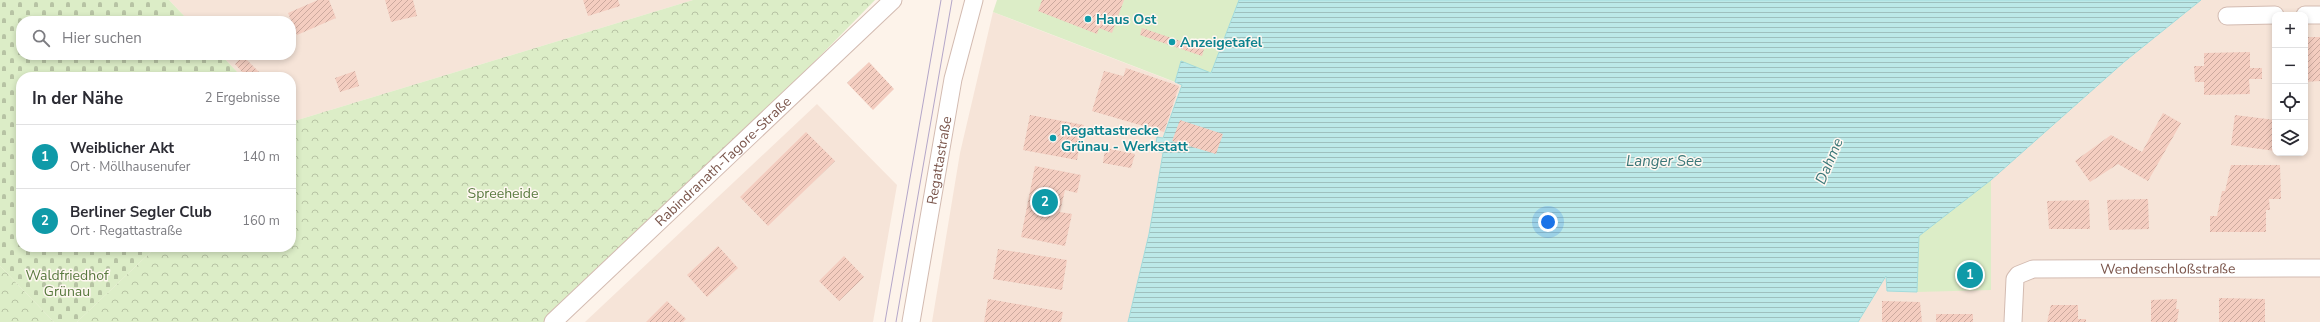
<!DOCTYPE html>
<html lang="de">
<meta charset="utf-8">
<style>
body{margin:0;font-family:"Nunito Sans",sans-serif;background:#f2f2f3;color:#2b2b33}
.controls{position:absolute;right:12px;top:12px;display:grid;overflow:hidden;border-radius:8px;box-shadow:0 2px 6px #0003}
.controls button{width:36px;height:36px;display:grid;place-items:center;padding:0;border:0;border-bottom:1px solid #e1e1e2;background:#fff;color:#2b2b33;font:20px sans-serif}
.you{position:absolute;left:1548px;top:222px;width:14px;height:14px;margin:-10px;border:3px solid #fff;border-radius:50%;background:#1a73e8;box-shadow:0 0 0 6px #1a73e833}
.badge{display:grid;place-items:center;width:26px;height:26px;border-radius:50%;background:#eb564b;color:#fff;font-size:13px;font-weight:700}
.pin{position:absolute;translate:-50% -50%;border:2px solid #fff;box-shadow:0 1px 4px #0006}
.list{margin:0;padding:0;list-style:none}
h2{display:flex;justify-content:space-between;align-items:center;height:52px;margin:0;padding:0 16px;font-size:17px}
h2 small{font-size:13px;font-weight:400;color:#7c7c81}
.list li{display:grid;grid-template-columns:26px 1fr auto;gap:12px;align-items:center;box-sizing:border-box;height:64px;padding:0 16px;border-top:1px solid #e1e1e2}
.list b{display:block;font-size:15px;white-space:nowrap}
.list p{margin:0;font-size:13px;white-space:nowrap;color:#7c7c81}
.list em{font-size:13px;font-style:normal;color:#7c7c81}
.icon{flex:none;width:22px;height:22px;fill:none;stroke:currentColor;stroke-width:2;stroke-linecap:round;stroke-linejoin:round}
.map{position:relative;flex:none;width:2320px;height:322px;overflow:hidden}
.search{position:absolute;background:#fff;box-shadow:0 2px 6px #0003;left:16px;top:16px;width:280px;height:44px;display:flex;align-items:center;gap:10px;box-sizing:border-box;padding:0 14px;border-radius:16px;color:#7c7c81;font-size:15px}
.panel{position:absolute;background:#fff;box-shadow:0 2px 6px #0003;left:16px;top:72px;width:280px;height:180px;border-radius:16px}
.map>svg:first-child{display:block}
</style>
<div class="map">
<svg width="2320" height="322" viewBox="0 0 2320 322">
<defs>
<pattern id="forest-crowns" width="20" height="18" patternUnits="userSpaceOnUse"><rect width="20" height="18" fill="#dcedc7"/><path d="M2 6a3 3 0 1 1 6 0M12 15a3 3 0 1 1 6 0" fill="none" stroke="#b7c3a4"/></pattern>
<pattern id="cemetery-stones" width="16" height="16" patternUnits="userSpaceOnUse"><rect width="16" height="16" fill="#dcedc7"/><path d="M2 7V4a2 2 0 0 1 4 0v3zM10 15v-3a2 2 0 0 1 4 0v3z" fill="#b7c3a4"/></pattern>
<pattern id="water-rules" width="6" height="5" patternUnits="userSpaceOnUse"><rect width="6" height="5" fill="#bce9e8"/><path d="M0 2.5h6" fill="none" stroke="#9ec0be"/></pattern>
<pattern id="building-hatch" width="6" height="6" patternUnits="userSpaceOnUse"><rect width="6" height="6" fill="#f4cdc0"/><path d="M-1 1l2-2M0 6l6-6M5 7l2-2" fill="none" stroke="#cba99e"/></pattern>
</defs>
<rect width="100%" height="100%" fill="#fdf3ea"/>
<path fill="#f6e4d8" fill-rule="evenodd" d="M169,0h524l-402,122v-45h-49l-21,-22h70v-34h-102z
M2201,0h119v322h-462l29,-47 30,17 2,-56 72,-56 133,-118zM2275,15h30v138h-30z
M993,12l189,73 -19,53 -6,-1 6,16 -14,81 -21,88h-196l28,-169z
M817,104l80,81 -24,137h-288z"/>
<path fill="url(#forest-crowns)" d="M693,0h182l-316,322h-482l79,-75h135v-125z
M0,266l54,56h-54z"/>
<path fill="url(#cemetery-stones)" d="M0,0h169l20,21h-168v34h200l21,22h-221v170h135l-79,75h-23l-54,-56z"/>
<path fill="#dcedc7" d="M997,0h242l-28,73 -32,-6 -4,15 -182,-70z
M1991,180v110l-74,2 2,-56z"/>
<path fill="url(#water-rules)" stroke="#a2dbdb" d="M1239,0h962l-77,62 -133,118 -72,56 -2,56 -30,-1 -1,-15 -28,46h-730l21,-88 14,-81 -8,-2 2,-14 6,1 19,-53 -7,-3 6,-21 30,12z"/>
<path fill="url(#building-hatch)" d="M318,0h11l7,18 -39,17 -9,-22z
M385,0h28l4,16 -26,6z
M583,0h35l2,6 -32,10z
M1042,0h82l-12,33 -13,-5 -2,6 -59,-23z
M1142,28l62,21 -2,7 -62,-21z
M2306,37h14v44l-15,1z
M2250,52v16h12v11h-13l1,15 -46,1v-13h-9l-1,-16h10v-13z
M243,56l18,18 -4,3h-10l-12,-13z
M869,62l25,27 -21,21 -26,-27z
M1126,68l53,18 -15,46 -72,-21 12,-40 19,5 -3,11z
M355,71l4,15 -19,6 -5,-14z
M2163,113l18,10 -33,58 -30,-17 -28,18 -15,-21 36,-26 31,17z
M1030,115l54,10 -7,35 -54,-10z
M2235,115l40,5v31l-44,-6z
M1180,120l43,14 -7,20 -44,-13z
M806,132l29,29 -67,65 -28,-29z
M1105,148l30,6 -4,14 -28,-5z
M2231,165h49l1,34h-12l1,11h-4v22h-56v-16h7l5,-25h3z
M1035,166l46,9 -4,18 -12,-3 -5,22 12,2 -7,32 -44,-9z
M2148,199l1,30 -40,1 -2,-30z
M2089,200l1,29h-41l-2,-28z
M718,246l20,22 -31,29 -20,-22z
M998,249l69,11 -5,30 -69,-11z
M844,256l20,21 -25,24 -20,-20z
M2219,298l46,1v23h-46z
M988,299l75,13 -2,10h-77z
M2177,299l-1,10h3l-2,13h-26v-22z
M667,301l19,18 -3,3h-37z
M1882,301l38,1 2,20h-40z
M2051,305h27v14h8v3h-39z
M1936,314h37v8h-37z"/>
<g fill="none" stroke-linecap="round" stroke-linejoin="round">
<defs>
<g id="street">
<path d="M2305,15h15"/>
<path d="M2227,16l48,-1"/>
<path id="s1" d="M553,322l340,-322"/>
<path id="s2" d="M911,322l42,-243 21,-79"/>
<path id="s3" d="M2013,322l2,-43 3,-4 15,-6 287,-1"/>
</g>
</defs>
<use href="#street" stroke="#d3bbb1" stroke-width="19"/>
<use href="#street" stroke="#fff" stroke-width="17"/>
<path stroke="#b4a6c9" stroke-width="1" d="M885,322l56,-322
M896,322l56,-322"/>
</g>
<g fill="#0f9aa8" stroke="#fff7f1" stroke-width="1.5">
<circle cx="1088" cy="19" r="4"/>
<circle cx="1172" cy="42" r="4"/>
<circle cx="1053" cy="138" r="4"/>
</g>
<g text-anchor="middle" stroke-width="3" stroke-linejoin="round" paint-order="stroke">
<g font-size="14" font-weight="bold" fill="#0d838f" stroke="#fff7f1" text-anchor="start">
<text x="1096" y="24">Haus Ost</text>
<text x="1180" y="47">Anzeigetafel</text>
<text x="1061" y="135">Regattastrecke<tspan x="1061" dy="16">Grünau - Werkstatt</tspan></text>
</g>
<g font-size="14" fill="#7a554b" stroke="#fff7f1">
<text dy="5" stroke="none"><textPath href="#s2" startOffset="164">Regattastraße</textPath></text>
<text dy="5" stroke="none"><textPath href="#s1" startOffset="234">Rabindranath-Tagore-Straße</textPath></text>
<text dy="5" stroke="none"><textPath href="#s3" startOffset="199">Wendenschloßstraße</textPath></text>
</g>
<g font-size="14" fill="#597a3f" stroke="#fff7f1">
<text x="503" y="198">Spreeheide</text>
<text x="67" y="280">Waldfriedhof<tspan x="67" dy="16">Grünau</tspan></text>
</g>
<g font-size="15" font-style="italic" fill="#3a7778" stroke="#fff7f1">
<text x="1664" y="166">Langer See</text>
<text transform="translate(1829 161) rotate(-67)" y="5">Dahme</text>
</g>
</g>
</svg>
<div class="controls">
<button>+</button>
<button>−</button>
<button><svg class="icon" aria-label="locate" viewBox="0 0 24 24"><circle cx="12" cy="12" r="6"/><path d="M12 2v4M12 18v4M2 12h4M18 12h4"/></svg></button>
<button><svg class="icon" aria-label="layers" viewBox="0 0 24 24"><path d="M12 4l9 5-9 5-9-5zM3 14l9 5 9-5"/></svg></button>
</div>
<div class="you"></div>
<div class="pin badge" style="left:1970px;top:275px;background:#0f9aa8">1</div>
<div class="pin badge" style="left:1045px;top:202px;background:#0f9aa8">2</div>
<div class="search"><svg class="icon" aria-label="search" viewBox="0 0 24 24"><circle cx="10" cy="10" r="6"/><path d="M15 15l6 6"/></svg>Hier suchen</div>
<section class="panel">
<h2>In der Nähe<small>2 Ergebnisse</small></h2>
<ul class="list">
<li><span class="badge" style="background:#0f9aa8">1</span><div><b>Weiblicher Akt</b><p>Ort · Möllhausenufer</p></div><em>140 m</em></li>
<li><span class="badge" style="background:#0f9aa8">2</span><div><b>Berliner Segler Club</b><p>Ort · Regattastraße</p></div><em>160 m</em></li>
</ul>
</section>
</div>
